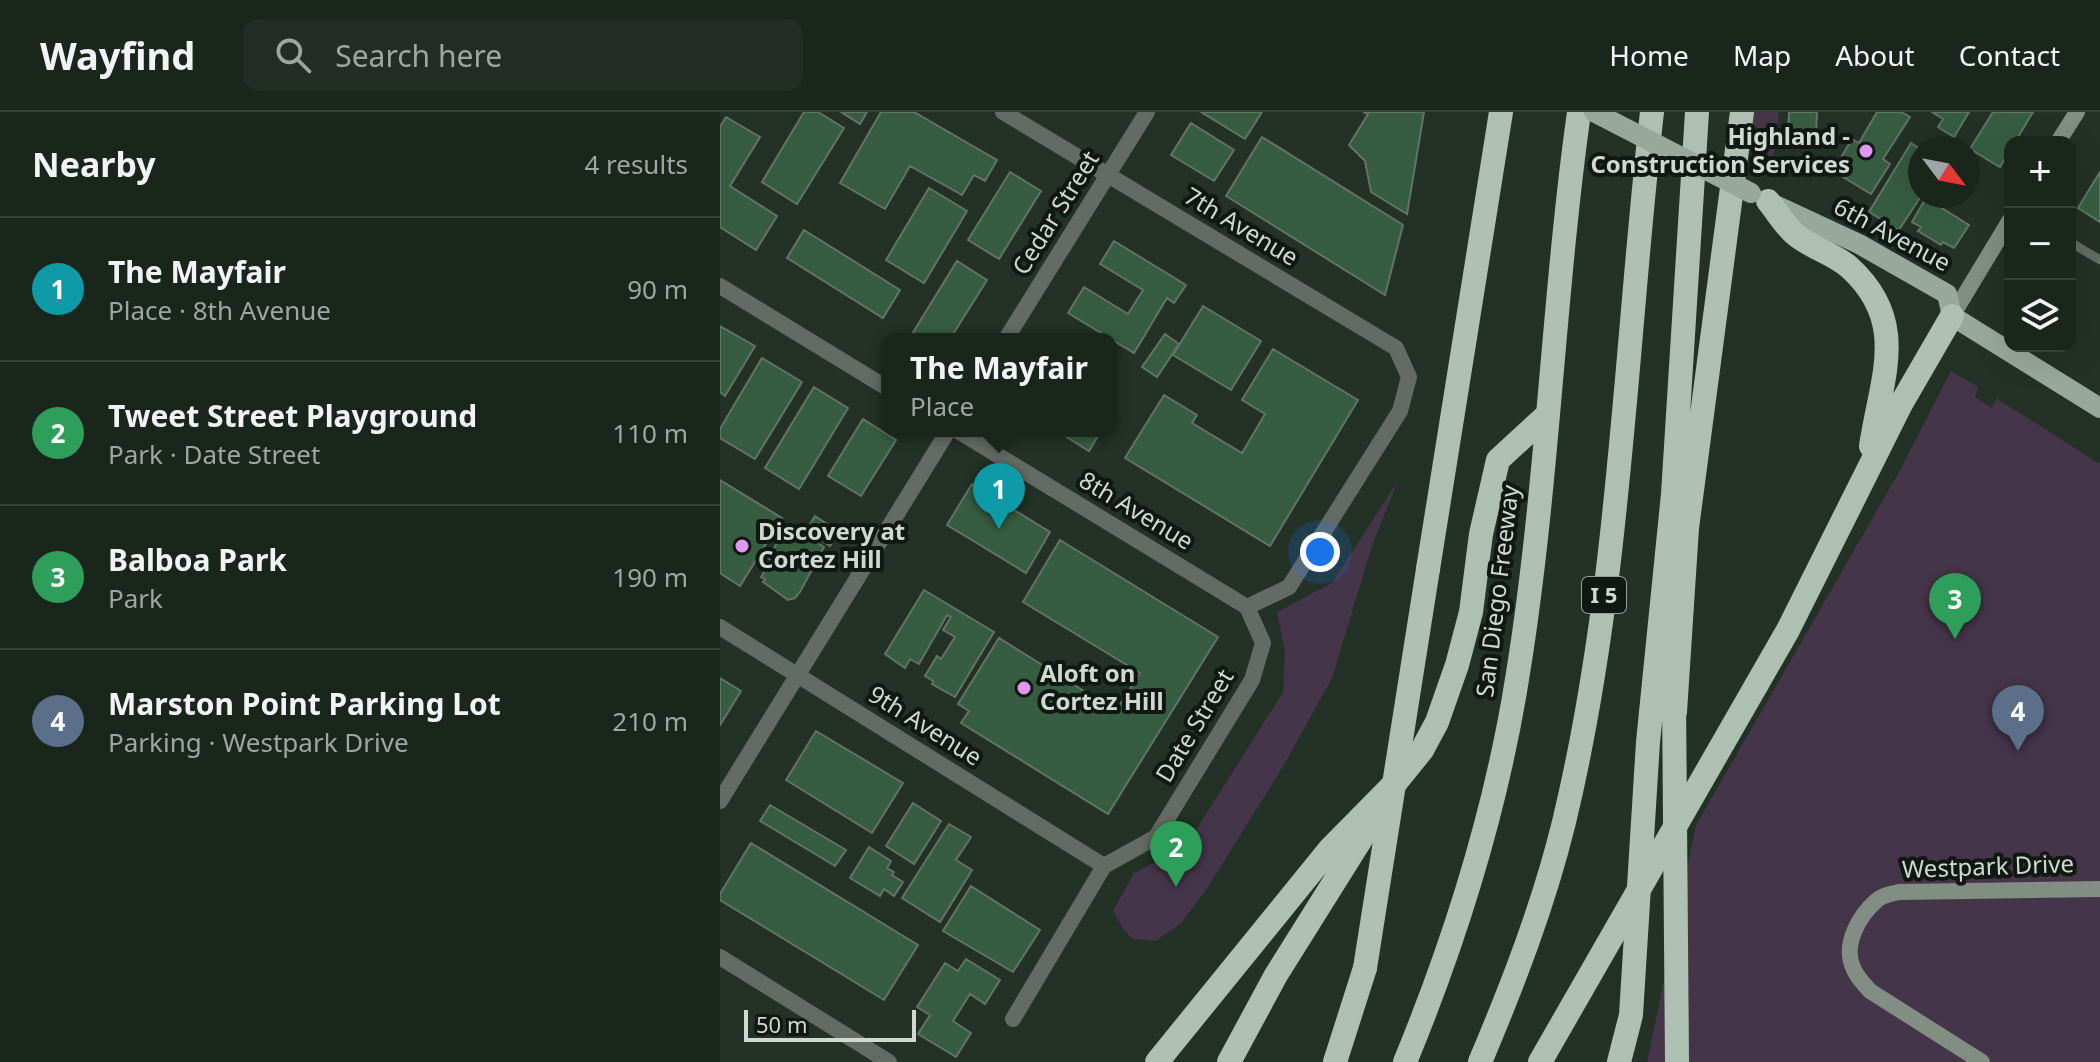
<!DOCTYPE html>
<meta charset="utf-8">
<style>
body{margin:0;font-family:"Noto Sans",sans-serif;background:#232d25;color:#f1f3f6}
.controls{position:absolute;right:24px;top:24px;display:grid;overflow:hidden;border-radius:16px;box-shadow:0 8px 32px #0002}
.controls button{width:72px;height:72px;display:grid;place-items:center;padding:0;border:0;border-bottom:2px solid #38423b;background:#1a251c;color:#f1f3f6;font:40px sans-serif}
.compass{position:absolute;left:1188px;top:24px;width:72px;height:72px;border-radius:50%;background:#1a251c;box-shadow:0 8px 32px #0002;rotate:122deg}
.scale{position:absolute;left:24px;bottom:20px;width:172px;box-sizing:border-box;padding-left:8px;border:4px solid #d0d9d1;border-top:0;font-size:22px;line-height:28px;white-space:nowrap;color:#d0d9d1;-webkit-text-stroke:6px #111712;paint-order:stroke}
.you{position:absolute;left:600px;top:440px;width:28px;height:28px;margin:-20px;border:6px solid #fff;border-radius:50%;background:#1a73e8;box-shadow:0 0 0 12px #1a73e833}
.badge{display:grid;place-items:center;width:52px;height:52px;border-radius:50%;background:#db2777;color:#fff;font-size:26px;font-weight:700}
.pin{position:absolute;translate:-50% -66px;filter:drop-shadow(0 2px 4px #0008)}
.pin::after{content:'';position:absolute;top:42px;width:28px;height:24px;background:inherit;clip-path:polygon(0 0,100% 0,50% 100%)}
.popup{position:absolute;left:161px;top:221px;width:236px;height:104px;box-sizing:border-box;display:grid;place-content:center;border-radius:16px;background:#1a251c;filter:drop-shadow(0 2px 6px #0005);font-size:26px;white-space:nowrap;color:#9fa5a3}
.popup b{font-size:30px;color:#f1f3f6}
.popup::after{content:'';position:absolute;left:50%;top:100%;margin-left:-16px;border:16px solid transparent;border-top-color:#1a251c}
.list{margin:0;padding:0;list-style:none}
h2{display:flex;justify-content:space-between;align-items:center;height:104px;margin:0;padding:0 32px;font-size:34px}
h2 small{font-size:26px;font-weight:400;color:#9fa5a3}
.list li{display:grid;grid-template-columns:52px 1fr auto;gap:24px;align-items:center;box-sizing:border-box;height:144px;padding:0 32px;border-top:2px solid #38423b}
.list b{display:block;font-size:30px;white-space:nowrap}
.list p{margin:0;font-size:26px;white-space:nowrap;color:#9fa5a3}
.list em{font-size:26px;font-style:normal;color:#9fa5a3}
.icon{flex:none;width:44px;height:44px;fill:none;stroke:currentColor;stroke-width:2;stroke-linecap:round;stroke-linejoin:round}
.map{position:relative;flex:none;width:1380px;height:950px;overflow:hidden}
header{display:flex;align-items:center;gap:48px;box-sizing:border-box;height:112px;padding:0 40px;background:#1a251c;border-bottom:2px solid #38423b}
header strong{font-size:38px}
nav{display:flex;gap:44px;margin-inline-start:auto;font-size:28px}
.search{width:560px;height:72px;background:#232d25;display:flex;align-items:center;gap:20px;box-sizing:border-box;padding:0 28px;border-radius:16px;color:#9fa5a3;font-size:30px}
main{display:flex}
aside{flex:1;background:#1a251c}
.map>svg:first-child{display:block}
</style>
<header>
<strong>Wayfind</strong>
<div class="search"><svg class="icon" aria-label="search" viewBox="0 0 24 24"><circle cx="10" cy="10" r="6"/><path d="M15 15l6 6"/></svg>Search here</div>
<nav><a>Home</a><a>Map</a><a>About</a><a>Contact</a></nav>
</header>
<main>
<aside>
<h2>Nearby<small>4 results</small></h2>
<ul class="list">
<li><span class="badge" style="background:#0f9aa8">1</span><div><b>The Mayfair</b><p>Place · 8th Avenue</p></div><em>90 m</em></li>
<li><span class="badge" style="background:#2e9e5b">2</span><div><b>Tweet Street Playground</b><p>Park · Date Street</p></div><em>110 m</em></li>
<li><span class="badge" style="background:#2e9e5b">3</span><div><b>Balboa Park</b><p>Park</p></div><em>190 m</em></li>
<li><span class="badge" style="background:#5c6f8a">4</span><div><b>Marston Point Parking Lot</b><p>Parking · Westpark Drive</p></div><em>210 m</em></li>
</ul>
</aside>
<div class="map">
<svg width="1380" height="950" viewBox="0 0 1380 950">
<rect width="100%" height="100%" fill="#233126"/>
<path fill="#453549" d="M1034,0h25l-6,50 -25,-13z
M1231,259l27,16 -3,10 17,11 4,-10 104,66v598h-453l49,-237 203,-353z
M678,369l-25,62 -41,135 -48,87 -78,125 -25,33 -25,18 -23,-2 -10,-10 -10,-18 21,-38 52,-27 97,-154 2,-41 -8,-39 55,-29z"/>
<path fill="#365d41" stroke="#637366" stroke-width="2" d="M84,0h14l26,16 -47,76 -35,-22z
M121,0h26l-7,12z
M161,0h33l83,48 -12,21 -11,-6 -12,20 -52,-29 -25,43 -45,-26z
M481,0h61l-17,27z
M643,0h61l-17,102 -36,-22 -6,-31 -16,-16 19,-31z
M1069,0h28l-1,24 -28,-3z
M1157,0h24l9,5 -27,42 7,5 -19,30 -38,-23 19,-32 7,4z
M1212,0h37l-15,25 -16,-10 5,-8z
M1273,0h40l-18,30h-5v8l-10,17 -30,-18z
M6,5l34,20 -30,49 47,30 -21,34 -36,-23v-100z
M471,11l43,27 -20,31 -43,-26z
M542,25l141,88 -18,70 -159,-99z
M1191,31l9,6 1,47 -22,34 -30,-18z
M290,60l31,19 -42,68 -31,-19z
M1380,60v50l-22,-14z
M209,76l38,23 -43,72 -38,-23z
M1206,86l43,27 -15,23 -11,-6 -2,3 -23,-14 3,-4 -9,-5z
M84,118l96,60 -17,28 -96,-60z
M394,129l72,44 -12,18 -7,-5 -33,55 -66,-40 16,-26 44,27 15,-24 -43,-26z
M237,149l30,19 -37,59h-41z
M483,194l58,35 -30,49 -58,-35z
M0,214l35,20 -30,50 -5,-4z
M445,222l14,10 -22,33 -15,-10z
M553,237l85,51 -88,146 -145,-88 39,-63 33,20 -5,8 50,30 23,-39 -23,-14z
M42,246l40,24 -47,77 -35,-21v-9z
M94,275l34,21 -49,81 -34,-21z
M143,307l33,21 -35,56 -33,-20z
M337,319h44l-12,20z
M0,368l62,38 -42,68 -20,-13z
M252,372l78,48 -24,41 -79,-48z
M95,404l24,16 -9,14 -24,-15z
M68,413l36,22 -24,45 -5,6 -7,2 -25,-18 2,-3 -4,-2 10,-17 -3,-2z
M340,428l158,97 -110,177 -147,-91 8,-12 -11,-7 41,-66 117,73 24,-38 -117,-71z
M204,478l70,42 -39,65 -23,-13 1,-3 -8,-5 12,-20 4,3 14,-22 -12,-7 8,-13 -4,-2 -28,49 -9,-5 -5,9 -20,-14z
M0,566l21,13 -21,34z
M96,619l87,52 -31,50 -86,-53z
M193,691l28,18 -27,43 -28,-18z
M50,693l76,45 -11,16 -75,-45z
M229,712l22,13 -15,23 16,10 -32,52 -38,-24z
M31,731l167,102 -34,55 -164,-100v-6z
M149,735l22,14 -4,7 7,4 -2,3 11,7 -9,14 -10,-7 -4,7 -30,-18z
M251,774l69,44 -27,42 -70,-41z
M246,847l34,21 -15,24 -15,-10 -17,27 18,12 -15,24 -38,-23 12,-19 -13,-8 28,-44 13,8z"/>
<g fill="none" stroke-linecap="round" stroke-linejoin="round">
<path stroke="#646b65" stroke-width="9" d="M1350,130l30,18"/>
<path stroke="#646b65" stroke-width="16" d="M283,0l393,236 13,29 -9,34 -111,176 -42,20
M0,174l167,102
M286,227l141,-227
M238,319l289,176
M0,515l384,239
M0,689l228,-370
M0,845l169,105
M293,907l91,-153 52,-29 96,-157 11,-37 -16,-36"/>
<path stroke="#828d84" stroke-width="16" d="M1338,30l19,-30
M1232,204l58,-96
M1262,950l-112,-71c-7,-8 -15,-16 -18,-26 -8,-22 7,-49 24,-64 6,-6 15,-7 23,-9l201,-3"/>
<path stroke="#99a89c" stroke-width="20" d="M1049,90l90,42 88,50 5,22 148,92"/>
<path stroke="#aec0b2" stroke-width="24" d="M1048,89c9,11 17,25 28,34 16,13 38,19 53,32 61,55 32,111 22,179
M708,457l73,-457
M1037,572l31,-54 113,-226 51,-88
M954,585l3,365
M955,600l12,-184 55,-416
M437,950l172,-212 68,-69 25,-31 15,-28 20,-57 14,-53 10,-78 17,-74 49,-45
M509,950l47,-87 99,-158
M615,950l30,-94
M685,950c52,-126 92,-254 113,-389 30,-186 35,-375 61,-561
M760,950c33,-78 64,-158 84,-240 56,-232 61,-474 88,-710
M899,950l12,-47 17,-273 25,-248 24,-382"/>
<path stroke="#99a89c" stroke-width="20" d="M874,0l157,81"/>
<path stroke="#aec0b2" stroke-width="24" d="M645,856l63,-399
M820,950l217,-378"/>
</g>
<g fill="#de98f3" stroke="#111712" stroke-width="3">
<circle cx="1146" cy="39" r="8"/>
<circle cx="22" cy="434" r="8"/>
<circle cx="304" cy="576" r="8"/>
</g>
<g text-anchor="middle" stroke-width="8" stroke-linejoin="round" paint-order="stroke">
<rect fill="#111712" stroke="#979f98" stroke-width="2" x="862" y="465" width="44" height="36" rx="6"/>
<g font-size="22" font-weight="bold" fill="#d0d9d1">
<text x="884" y="491">I 5</text>
</g>
<g font-size="24" font-weight="bold" fill="#d0d9d1" stroke="#111712" text-anchor="start">
<text x="1130" y="33" text-anchor="end">Highland -<tspan x="1130" dy="28">Construction Services</tspan></text>
<text x="38" y="428">Discovery at<tspan x="38" dy="28">Cortez Hill</tspan></text>
<text x="320" y="570">Aloft on<tspan x="320" dy="28">Cortez Hill</tspan></text>
</g>
<g font-size="24" fill="#d0d9d1" stroke="#111712">
<text transform="translate(336 101) rotate(-58)" y="8">Cedar Street</text>
<text transform="translate(521 115) rotate(31)" y="8">7th Avenue</text>
<text transform="translate(1172 123) rotate(28)" y="8">6th Avenue</text>
<text transform="translate(416 399) rotate(31)" y="8">8th Avenue</text>
<text transform="translate(778 479) rotate(-83)" y="8">San Diego Freeway</text>
<text transform="translate(205 614) rotate(32)" y="8">9th Avenue</text>
<text transform="translate(475 614) rotate(-59)" y="8">Date Street</text>
<text transform="translate(1268 755) rotate(-2)" y="8">Westpark Drive</text>
</g>
</g>
</svg>
<div class="controls">
<button>+</button>
<button>−</button>
<button><svg class="icon" aria-label="layers" viewBox="0 0 24 24"><path d="M12 4l9 5-9 5-9-5zM3 14l9 5 9-5"/></svg></button>
</div>
<svg class="compass" viewBox="-18 -18 36 36"><path d="M0-13l5 13h-10z" fill="#e53935"/><path d="M0 13l5-13h-10z" fill="#9fa5a3"/></svg>
<div class="scale">50 m</div>
<div class="you"></div>
<div class="pin badge" style="left:279px;top:417px;background:#0f9aa8">1</div>
<div class="popup"><b>The Mayfair</b>Place</div>
<div class="pin badge" style="left:456px;top:775px;background:#2e9e5b">2</div>
<div class="pin badge" style="left:1235px;top:527px;background:#2e9e5b">3</div>
<div class="pin badge" style="left:1298px;top:639px;background:#5c6f8a">4</div>
</div>
</main>
